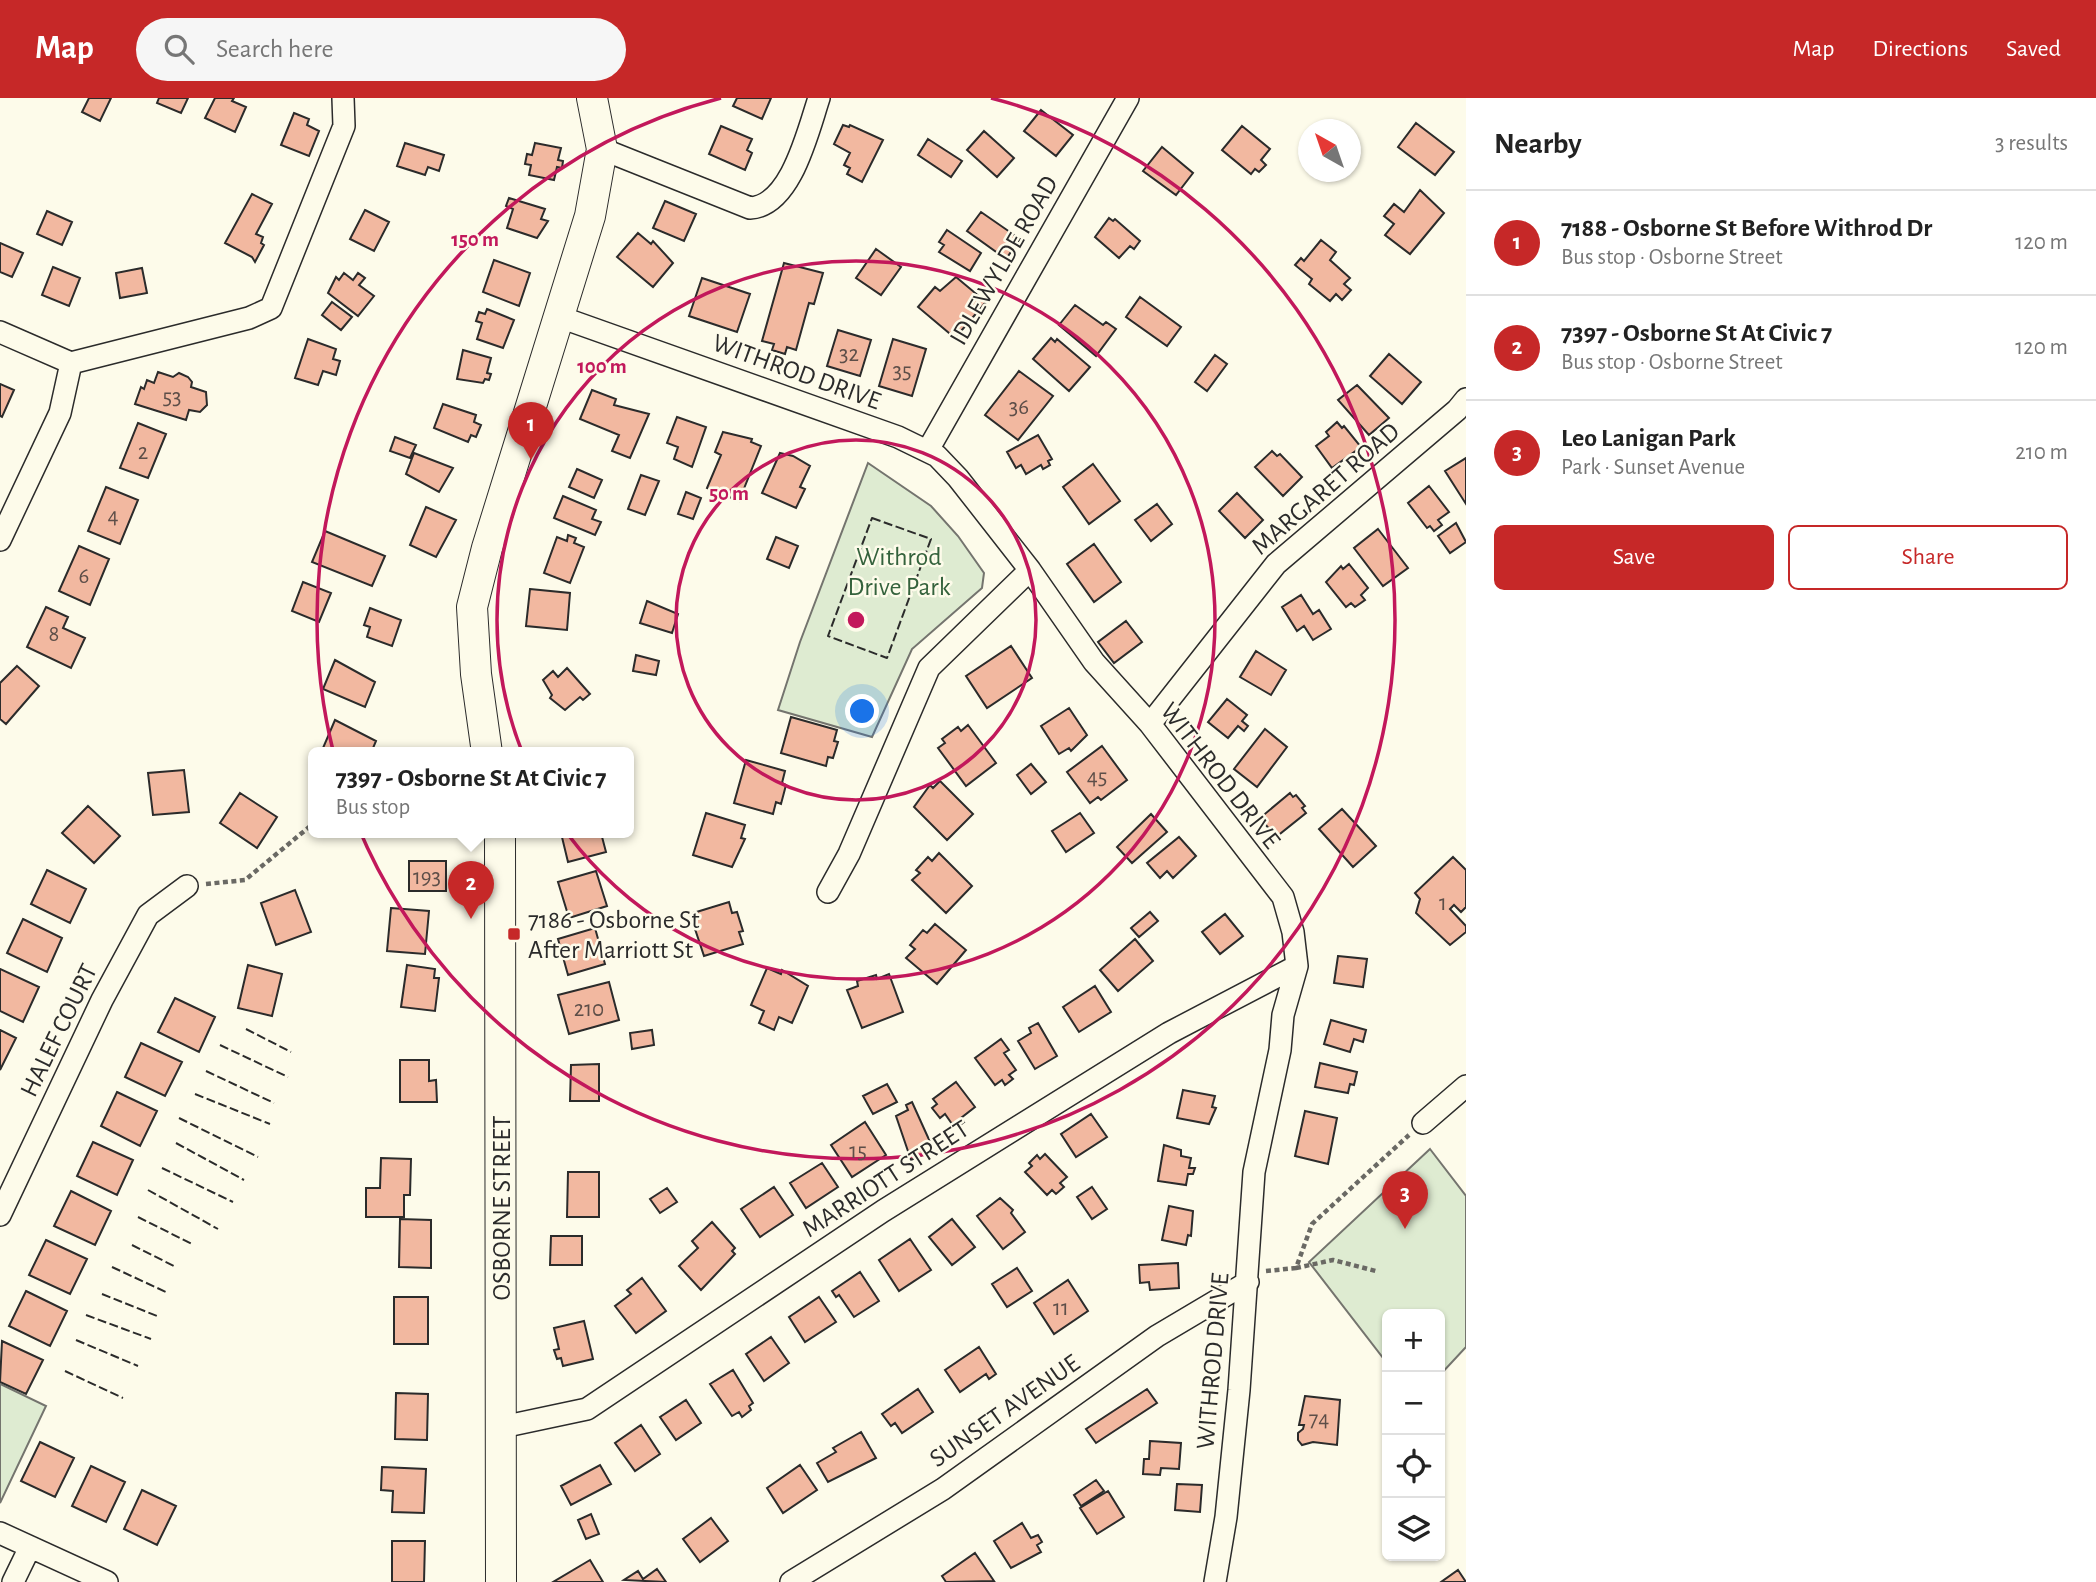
<!DOCTYPE html>
<meta charset="utf-8">
<style>
body{margin:0;font-family:"Alegreya Sans",sans-serif;background:#f6f6f6;color:#222}
.controls{position:absolute;right:21px;bottom:21px;display:grid;overflow:hidden;border-radius:10px;box-shadow:0 2px 5px #0004}
.controls button{width:63px;height:63px;display:grid;place-items:center;padding:0;border:0;border-bottom:2px solid #e0e0e0;background:#fff;color:#222;font:35px sans-serif}
.compass{position:absolute;left:1298px;top:21px;width:63px;height:63px;border-radius:50%;background:#fff;box-shadow:0 2px 5px #0004;rotate:320deg}
.you{position:absolute;left:863px;top:614px;width:24px;height:24px;margin:-18px;border:5px solid #fff;border-radius:50%;background:#1a73e8;box-shadow:0 0 0 10px #1a73e833}
.badge{display:grid;place-items:center;width:46px;height:46px;border-radius:50%;background:#c62828;color:#fff;font-size:23px;font-weight:700}
.pin{position:absolute;translate:-50% -58px;filter:drop-shadow(0 2px 4px #0008)}
.pin::after{content:'';position:absolute;top:37px;width:24px;height:21px;background:inherit;clip-path:polygon(0 0,100% 0,50% 100%)}
.popup{position:absolute;left:308px;top:649px;width:326px;height:91px;box-sizing:border-box;display:grid;place-content:center;border-radius:10px;background:#fff;filter:drop-shadow(0 2px 5px #0005);font-size:23px;white-space:nowrap;color:#767676}
.popup b{font-size:26px;color:#222}
.popup::after{content:'';position:absolute;left:50%;top:100%;margin-left:-14px;border:14px solid transparent;border-top-color:#fff}
.list{margin:0;padding:0;list-style:none}
h2{display:flex;justify-content:space-between;align-items:center;height:91px;margin:0;padding:0 28px;font-size:30px}
h2 small{font-size:23px;font-weight:400;color:#767676}
.list li{display:grid;grid-template-columns:46px 1fr auto;gap:21px;align-items:center;box-sizing:border-box;height:105px;padding:0 28px;border-top:2px solid #e0e0e0}
.list b{display:block;font-size:26px;white-space:nowrap}
.list p{margin:0;font-size:23px;white-space:nowrap;color:#767676}
.list em{font-size:23px;font-style:normal;color:#767676}
.actions{display:flex;gap:14px;padding:21px 28px}
.actions a{flex:1;padding:16px 0;border:2px solid #c62828;border-radius:10px;text-align:center;font-size:24px;color:#c62828}
.actions .main{background:#c62828;color:#fff}
.icon{flex:none;width:38px;height:38px;fill:none;stroke:currentColor;stroke-width:2;stroke-linecap:round;stroke-linejoin:round}
.map{position:relative;flex:none;width:1466px;height:1484px;overflow:hidden}
header{display:flex;align-items:center;gap:42px;box-sizing:border-box;height:98px;padding:0 35px;background:#c62828;color:#fff}
header strong{font-size:33px}
nav{display:flex;gap:38px;margin-inline-start:auto;font-size:24px}
.search{width:490px;height:63px;background:#f6f6f6;display:flex;align-items:center;gap:18px;box-sizing:border-box;padding:0 24px;border-radius:38px;color:#767676;font-size:26px}
main{display:flex}
aside{flex:1;background:#fff}
.map>svg:first-child{display:block}
</style>
<header>
<strong>Map</strong>
<div class="search"><svg class="icon" aria-label="search" viewBox="0 0 24 24"><circle cx="10" cy="10" r="6"/><path d="M15 15l6 6"/></svg>Search here</div>
<nav><a>Map</a><a>Directions</a><a>Saved</a></nav>
</header>
<main>
<div class="map">
<svg width="1466" height="1484" viewBox="0 0 1466 1484">
<rect width="100%" height="100%" fill="#fdfbea"/>
<path fill="#deebd1" stroke="#74746e" stroke-width="2" d="M868,365l63,43 27,30 26,37 -2,15 -70,61 -40,88 -94,-27 22,-68z
M1430,1051l36,47v151l-26,28v-61h-53v49l-78,-101z
M0,1286l46,22 -46,97z"/>
<path fill="#f2b8a0" stroke="#2b2b2b" stroke-width="2" d="M89,0h22l-11,23 -18,-9z
M159,0h29l-7,15 -24,-10z
M215,0h19l-2,3 14,6 -11,25 -30,-14z
M737,0h34l-9,21 -29,-13z
M1041,12l32,25 -17,21 -32,-25z
M294,15l15,6 -2,6 12,6 -10,25 -28,-11z
M1416,25l38,29 -19,23 -37,-28z
M843,27l6,2 1,-2 33,15 -21,42 -15,-8 3,-6 -6,-3 6,-12 -16,-9z
M721,28l31,13 -5,11 5,3 -7,17 -36,-16z
M1242,28l28,23 -9,11 5,5 -7,7 -4,-3 -4,5 -29,-24z
M984,33l30,27 -17,19 -30,-27z
M928,41l34,22 -11,16 -33,-22z
M405,45l39,12 -5,16 -11,-4 -3,8 -28,-9z
M535,45l26,5 -3,12 5,1 -1,7 -5,-1 -3,13 -25,-5 2,-10 -6,-1 2,-10 5,1z
M1162,49l31,26 -17,22 -33,-24z
M1420,92l24,23 -34,41 -25,-19 9,-11 -10,-8 10,-12 10,8z
M252,96l20,10 -16,30 7,3 -2,6 3,2 -9,17 -3,-5 -27,-14z
M509,100l36,11 -4,10 7,2 -11,17 -30,-10 6,-19 -7,-3z
M665,103l31,13 -12,27 -31,-13z
M365,112l24,12 -15,29 -24,-12z
M47,113l25,11 -10,23 -25,-11z
M981,114l39,27 -14,20 -39,-28z
M1109,120l4,3 2,-2 25,22 -6,8 -4,-3 -11,12 -24,-21z
M947,132l34,23 -11,18 -31,-19 5,-7 -5,-3z
M638,135l13,11 2,-3 20,22 -20,24 -36,-30z
M1321,142l15,12 -6,8 20,18 -6,6 7,6 -9,10 -6,-6 -6,7 -21,-17 3,-5 -17,-14 6,-7 3,3z
M0,145l23,10 -11,24 -12,-5z
M876,151l25,18 -20,28 -25,-17z
M494,162l36,13 -11,33 -36,-14z
M784,165l39,10 -9,31 -5,-1 -13,47 -9,-3 -2,7 -13,-4 2,-6 -12,-3z
M53,169l27,11 -11,28 -27,-11z
M142,170l5,25 -27,5 -4,-25z
M344,175l9,7 5,-7 7,5 -6,7 15,11 -16,20 -30,-23 8,-16 3,3z
M956,179l30,25 -31,36 -37,-31 17,-20 5,4z
M702,180l48,16 -13,38 -48,-16z
M1140,199l41,30 -14,19 -41,-29z
M332,204l20,15 -11,13 -19,-15z
M1075,207l28,20 3,-3 10,7 -20,27 -37,-31z
M487,211l27,11 -11,28 -26,-9 5,-16 -6,-2 3,-9 6,2z
M838,232l33,10 -11,36 -33,-10z
M1051,240l4,4 2,-3 33,28 -21,24 -36,-32z
M308,241l28,10 -3,10 7,2 -4,14 -13,-4 -5,14 -23,-7z
M893,241l33,10 -14,47 -33,-10z
M463,252l28,8 -4,15 4,1 -2,6 -4,-1 -2,4 -26,-4z
M1389,256l32,28 -19,22 -32,-28z
M1215,257l12,9 -20,27 -12,-9z
M1019,273l34,25 -35,44 -33,-25z
M158,274l15,5 6,-4 9,4 4,5 -1,5 15,5 1,13 -7,7 -11,-2 -3,10 -51,-16 6,-17 3,2 3,-9 7,3z
M0,286l14,6 -12,27 -2,-1z
M1357,287l32,33 -20,17 -31,-35z
M592,292l24,9 -2,6 35,9 -19,44 -18,-7 7,-16 -39,-16z
M443,306l33,11 -2,7 7,3 -5,12 -5,-2 -3,7 -34,-14z
M677,319l29,10 -14,40 -18,-8 4,-12 -11,-4z
M1337,324l5,6 2,-2 17,21 -29,21 -16,-22 13,-10 -3,-4z
M138,325l28,11 -18,44 -28,-10z
M723,334l29,7 -1,3 10,4 -22,55 -32,-13 14,-33 -6,-3z
M1038,337l14,24 -4,2 2,4 -7,4 -2,-4 -15,9 -5,-9 -5,3 -9,-16z
M395,339l21,8 -6,13 -20,-7z
M1272,353l5,5 3,-2 22,23 -19,19 -28,-29z
M414,355l39,15 -14,24 -33,-18z
M780,355l13,3 17,10 -10,21 5,2 -9,19 -34,-15z
M1466,360v46l-21,-33z
M1093,366l27,37 -31,23 -26,-37z
M577,371l25,11 -8,18 -25,-11z
M641,377l18,6 -14,34 -17,-6z
M1429,388l20,26 -11,8 4,5 -8,6 -4,-5 -3,2 -19,-25z
M106,389l32,13 -18,44 -32,-13z
M686,394l15,6 -8,21 -15,-5z
M1237,395l26,27 -18,18 -26,-27z
M563,398l33,14 -4,9 9,3 -6,13 -41,-17z
M1157,406l15,20 -21,17 -16,-21z
M426,409l30,13 -20,37 -26,-12z
M1456,425l10,19 -16,11 -12,-17z
M1378,431l30,39 -25,18 -29,-38z
M325,433l60,25 -13,30 -60,-24z
M568,437l8,3 -2,5 10,4 -14,36 -26,-10 13,-36 10,4z
M776,439l22,9 -9,22 -22,-9z
M1094,446l27,38 -27,20 -27,-38z
M79,448l30,13 -19,46 -31,-14z
M1349,466l19,24 -7,7 4,5 -10,7 -4,-4 -5,4 -20,-25 15,-16 2,3z
M303,484l28,11 -12,29 -27,-11z
M530,491l40,4 -3,37 -41,-4z
M1301,497l12,19 6,-4 12,19 -18,11 -9,-14 -7,5 -15,-24z
M647,503l31,13 -6,19 -32,-10z
M46,509l22,10 -5,11 22,10 -14,30 -44,-21z
M370,510l31,12 -9,26 -25,-9 3,-10 -6,-2z
M1126,523l16,21 -28,21 -16,-21z
M1011,548l21,32 -45,30 -21,-32z
M1256,553l30,19 -15,25 -31,-18z
M636,557l23,6 -3,14 -23,-4z
M335,562l40,22 -10,25 -42,-18z
M17,568l22,20 -33,38 -6,-5v-36z
M567,570l23,26 -7,6 -3,-3 -15,13 -15,-12 2,-3 -9,-15 10,-9 5,6z
M1227,601l20,16 -5,6 6,5 -4,5 -6,-5 -10,12 -20,-16z
M1069,610l18,27 -16,16 -2,-3 -10,6 -18,-28z
M791,619l46,13 -3,11 4,1 -5,16 -5,-1 -2,9 -45,-13z
M335,622l41,21 -5,12h-38l-10,-5z
M968,627l28,38 -30,23 -28,-38 7,-5 -3,-4 16,-12 3,4z
M1265,631l22,18 -30,40 -23,-18z
M1102,648l25,34 -26,20 -3,-3 -8,6 -23,-31z
M746,662l39,11 -3,12 4,2 -5,19 -5,-2 -3,12 -39,-11z
M1031,666l15,18 -15,12 -14,-19z
M184,672l5,42 -36,3 -5,-42z
M940,683l33,33 -26,26 -33,-33 16,-22 3,3z
M240,695l37,24 -20,31 -37,-25z
M1290,695l3,4 3,-2 9,11 -3,2 4,5 -30,24 -16,-19z
M88,708l32,30 -26,27 -32,-30z
M1342,711l34,37 -23,21 -34,-38z
M706,715l39,12 -4,13 4,1 -13,28 -39,-12z
M1080,715l14,20 -28,19 -14,-21z
M1151,716l16,18 -35,31 -15,-16z
M561,735h40l5,19 -38,10z
M1179,739l17,19 -23,22 -6,-7 -7,7 -13,-15z
M939,755l33,33 -26,27 -34,-33 8,-7 -4,-3 12,-13 4,4z
M1453,759l13,13v37l-5,5 -7,-7 -4,4 16,17v6l-16,13 -34,-32 4,-14 -5,-6z
M409,763h37v30h-37z
M47,772l39,19 -16,34 -39,-19z
M596,773l11,35 -38,12 -11,-36z
M295,792l16,42 -35,13 -15,-42z
M729,804l3,11 5,-1 6,19 -4,1 4,12 -39,12 -14,-42z
M391,810l38,3 -4,43 -38,-3z
M1150,814l8,9 -19,16 -8,-9z
M1225,816l18,22 -23,18 -18,-22z
M23,821l39,19 -15,34 -40,-19z
M935,826l31,26 -29,34 -31,-26 9,-9 -5,-4 13,-15 4,3z
M595,830l10,36 -37,11 -10,-36z
M1135,841l18,22 -35,30 -18,-21z
M1338,858l29,3 -4,28 -29,-4z
M248,867l34,9 -10,42 -34,-8z
M407,867l28,4 -1,9h5l-4,33 -34,-4z
M767,870l14,6 1,-4 26,16 -16,37 -13,-6 -5,13 -15,-7 5,-12 -13,-6z
M0,871l39,18 -16,35 -23,-11z
M889,876l14,38 -41,16 -15,-38 11,-4 -1,-5 19,-6 1,4z
M609,884l10,38 -50,14 -11,-39z
M1095,888l16,26 -32,20 -16,-25z
M175,900l40,19 -16,35 -41,-20z
M1331,922l35,10 -3,12 -9,-3 -4,13 -26,-8z
M1038,925l19,33 -22,13 -17,-28 13,-8 -2,-5z
M0,932l16,8 -16,32z
M652,932l2,15 -22,4 -2,-16z
M1001,941l8,11 -5,3 12,17 -7,5 4,4 -8,6 -3,-5 -7,5 -20,-27z
M141,945l41,19 -17,34 -40,-19z
M400,962h29v21l7,-1 1,22h-37z
M1320,965l37,9 -3,13 -4,-1 -2,9 -33,-6z
M599,966v37h-29l1,-36z
M956,984l19,25 -14,11 3,4 -5,4 -4,-4 -3,2 -7,-10 -5,4 -8,-10 5,-4 -4,-5z
M887,986l10,18 -24,12 -10,-18z
M1183,992l32,6 -3,11 4,1 -7,16 -32,-6z
M117,994l40,19 -17,35 -39,-20z
M912,1004l19,42 -10,4 2,7 -12,5 -15,-44 12,-6 -2,-5z
M1305,1013l32,7 -9,46 -33,-8z
M1091,1016l16,23 -31,20 -15,-23z
M865,1024l21,33 -34,22 -21,-32z
M93,1044l40,18 -16,35 -40,-19z
M1164,1047l17,5v6l10,2 -2,10h6l-2,6h-5l-2,11 -28,-4z
M1045,1056l22,23 -7,6 4,4 -8,7 -4,-4 -5,5 -22,-23 7,-6 -3,-3 8,-8 3,4z
M381,1060l30,1 -1,36h-6v22h-38v-29h14z
M822,1065l16,24 -32,21 -16,-25z
M568,1074h31v45h-32z
M774,1089l19,28 -33,22 -19,-28z
M1092,1089l15,22 -15,10 -15,-22z
M667,1090l10,14 -17,11 -10,-14z
M71,1093l40,20 -16,34 -41,-19z
M1000,1100l13,12 -2,3 14,19 -22,17 -26,-33z
M1169,1108l24,5 -2,25 -3,-1 -2,10 -24,-5z
M400,1121l31,1v48l-32,-1z
M952,1121l23,28 -23,18 -23,-28z
M712,1124l23,26 -3,3 3,3 -34,36 -22,-24 19,-18 -6,-7z
M551,1138h31v29h-32z
M910,1141l21,31 -32,21 -20,-31z
M46,1142l41,19 -17,35 -41,-19z
M1178,1165l1,25 -29,2 -1,-8 -9,1 -1,-18z
M1017,1170l15,23 -25,16 -15,-23z
M860,1174l19,29 -25,16 -15,-22 -3,2 -4,-6z
M642,1180l24,33 -30,22 -21,-27 16,-12 -4,-4z
M1068,1182l20,31 -34,23 -20,-31z
M26,1193l41,20 -17,35 -41,-20z
M394,1199h34v47h-34z
M819,1199l17,25 -31,20 -16,-25z
M584,1223l9,38 -30,7 -2,-8 -4,1 -3,-9 5,-1 -5,-21z
M771,1239l18,26 -25,18 -18,-27z
M2,1243l41,19 -17,34 -26,-12z
M979,1249l17,27 -7,5 -3,-5 -26,18 -15,-22z
M733,1272l20,33 -4,3 2,4 -9,7 -3,-5 -7,4 -22,-32z
M918,1291l15,23 -31,21 -7,-10 -4,3 -9,-12z
M1147,1291l10,14 -61,40 -10,-14z
M396,1295l32,1 -1,46 -32,-1z
M1305,1298l35,4 -3,45 -24,-3 -11,3 -4,-5v-7l5,-4 1,-4h-5z
M686,1302l15,23 -25,17 -16,-23z
M641,1327l19,29 -25,17 -20,-28z
M861,1334l15,26 -48,24 -11,-19 19,-11 -3,-4z
M1150,1343l31,2 -2,26 -18,-1 -1,7 -17,-1 1,-15h5z
M40,1344l34,16 -19,39 -34,-16z
M600,1367l11,19 -40,21 -10,-19z
M800,1367l17,25 -34,23 -16,-25z
M91,1368l34,16 -19,40 -34,-16z
M382,1369l44,2 -2,44 -32,-1 1,-21 -12,-1z
M1096,1382l8,11 -23,15 -7,-11z
M1177,1386l25,1 -2,27 -25,-2z
M142,1392l34,16 -19,39 -33,-16z
M1108,1393l16,26 -27,17 -17,-26z
M591,1416l8,20 -13,5 -8,-19z
M711,1420l17,23 -28,21 -17,-23z
M1022,1425l9,15 7,-3 4,7 -5,3 4,7 -30,16 -17,-27z
M392,1443h33l-1,41h-32z
M975,1455l19,28 -48,1 -4,-6z
M590,1462l13,22h-50z
M657,1471l9,13 -42,-2 14,-9 5,8z
M1458,1472l8,12h-25z"/>
<g fill="none" stroke-linecap="round" stroke-linejoin="round">
<defs>
<path id="street" d="M602,51l148,59c41,-2 58,-77 69,-110
M560,219l338,120 39,19 21,22 72,92 64,92 56,62 133,173 10,35 4,34 -14,49 -3,35 -26,122 -15,218 -13,127 -11,65
M0,234l71,31 178,-45 22,-10 73,-182 -1,-28
M928,352l200,-352
M0,442l60,-127 11,-50
M1150,626l126,-160 181,-154 9,-11
M828,794l21,-38 80,-186 101,-98
M1423,1025l43,-37
M0,1117l102,-215 46,-85 39,-29
M502,1329l85,-18 296,-198 286,-178 128,-67
M0,1435l107,49
M13,1484l17,-35
M791,1484l152,-93 214,-153 91,-54"/>
<path id="secondary" d="M487,655l-11,-79 -4,-67 15,-59 103,-332 12,-67 -10,-51
M500,735l1,749"/>
</defs>
<use href="#street" stroke="#2b2b2b" stroke-width="24"/>
<use href="#secondary" stroke="#2b2b2b" stroke-width="32"/>
<path stroke="#6a6964" stroke-width="4.5" stroke-dasharray="5 3.5" stroke-linecap="butt" d="M206,786l39,-4 69,-57
M1296,1170l37,-8 43,11
M1266,1173l30,-3 16,-44 97,-89"/>
<use href="#street" stroke="#fdfbea" stroke-width="21"/>
<use href="#secondary" stroke="#fdfbea" stroke-width="30"/>
<path stroke="#2b2b2b" stroke-width="2" stroke-dasharray="9 3.5" stroke-linecap="butt" d="M872,420l59,21 -44,119 -59,-22z
M246,931l45,23
M220,947l68,32
M206,973l68,32
M195,996l75,30
M179,1020l79,39
M176,1045l68,37
M162,1070l71,34
M148,1092l70,39
M138,1119l54,27
M132,1147l44,22
M112,1169l54,25
M102,1196l55,22
M86,1217l65,24
M76,1242l62,26
M65,1273l58,27"/>
</g>
<g fill="none" stroke="#c2185b" stroke-width="3.5">
<circle cx="856" cy="522" r="180"/>
<circle cx="856" cy="522" r="359"/>
<path d="M991 0A539 539 0 1 1 721 0"/>
</g>
<rect fill="#c62828" stroke="#fdfbea" stroke-width="2.5" x="507" y="829" width="14" height="14" rx="3.5"/>
<g text-anchor="middle" stroke-width="5" stroke-linejoin="round" paint-order="stroke">
<g font-size="23" fill="#5d4e48">
<text x="849" y="263">32</text>
<text x="902" y="280">35</text>
<text x="172" y="306">53</text>
<text x="1019" y="316">36</text>
<text x="143" y="361">2</text>
<text x="113" y="425">4</text>
<text x="84" y="485">6</text>
<text x="54" y="543">8</text>
<text x="1097" y="686">45</text>
<text x="427" y="786">193</text>
<text x="1443" y="812">1</text>
<text x="589" y="918">210</text>
<text x="858" y="1060">15</text>
<text x="1061" y="1217">11</text>
<text x="1319" y="1328">74</text>
</g>
<g font-size="26" fill="#2b2b2b" stroke="#fdfbea">
<text transform="translate(1003 162) rotate(-60)" y="9">IDLEWYLDE ROAD</text>
<text transform="translate(797 273) rotate(20)" y="9">WITHROD DRIVE</text>
<text transform="translate(1325 390) rotate(-41)" y="9">MARGARET ROAD</text>
<text transform="translate(1221 677) rotate(52)" y="9">WITHROD DRIVE</text>
<text transform="translate(58 932) rotate(-64)" y="9">HALEF COURT</text>
<text transform="translate(885 1080) rotate(-33)" y="9">MARRIOTT STREET</text>
<text transform="translate(501 1110) rotate(-90)" y="9">OSBORNE STREET</text>
<text transform="translate(1212 1263) rotate(-85)" y="9">WITHROD DRIVE</text>
<text transform="translate(1004 1312) rotate(-35)" y="9">SUNSET AVENUE</text>
</g>
<g font-size="26" fill="#34623c" stroke="#fdfbea">
<text x="899" y="467">Withrod<tspan x="899" dy="30">Drive Park</tspan></text>
</g>
<g font-size="26" fill="#2b2b2b" stroke="#fdfbea" text-anchor="start">
<text x="528" y="830">7186 - Osborne St<tspan x="528" dy="30">After Marriott St</tspan></text>
</g>
</g>
<circle cx="856" cy="522" r="10" fill="#c2185b" stroke="#fdfbea" stroke-width="3.5"/>
<g font-size="21" text-anchor="middle" font-weight="bold" fill="#c2185b" stroke="#fdfbea" stroke-width="5" stroke-linejoin="round" paint-order="stroke">
<text x="475" y="148">150 m</text>
<text x="602" y="275">100 m</text>
<text x="729" y="402">50 m</text>
</g>
</svg>
<div class="controls">
<button>+</button>
<button>−</button>
<button><svg class="icon" aria-label="locate" viewBox="0 0 24 24"><circle cx="12" cy="12" r="6"/><path d="M12 2v4M12 18v4M2 12h4M18 12h4"/></svg></button>
<button><svg class="icon" aria-label="layers" viewBox="0 0 24 24"><path d="M12 4l9 5-9 5-9-5zM3 14l9 5 9-5"/></svg></button>
</div>
<svg class="compass" viewBox="-18 -18 36 36"><path d="M0-13l5 13h-10z" fill="#e53935"/><path d="M0 13l5-13h-10z" fill="#767676"/></svg>
<div class="you"></div>
<div class="pin badge" style="left:531px;top:362px">1</div>
<div class="pin badge" style="left:471px;top:821px">2</div>
<div class="popup"><b>7397 - Osborne St At Civic 7</b>Bus stop</div>
<div class="pin badge" style="left:1405px;top:1131px">3</div>
</div>
<aside>
<h2>Nearby<small>3 results</small></h2>
<ul class="list">
<li><span class="badge">1</span><div><b>7188 - Osborne St Before Withrod Dr</b><p>Bus stop · Osborne Street</p></div><em>120 m</em></li>
<li><span class="badge">2</span><div><b>7397 - Osborne St At Civic 7</b><p>Bus stop · Osborne Street</p></div><em>120 m</em></li>
<li><span class="badge">3</span><div><b>Leo Lanigan Park</b><p>Park · Sunset Avenue</p></div><em>210 m</em></li>
</ul>
<div class="actions"><a class="main">Save</a><a>Share</a></div>
</aside>
</main>
